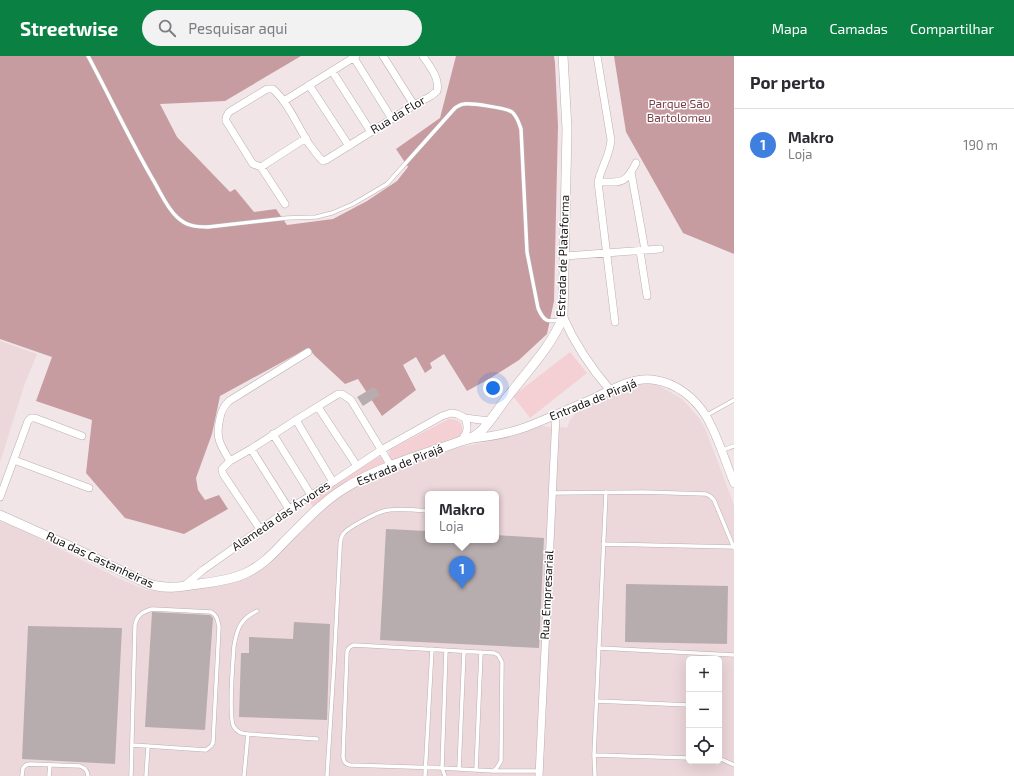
<!DOCTYPE html>
<html lang="pt">
<meta charset="utf-8">
<style>
body{margin:0;font-family:"Exo 2",sans-serif;background:#f2f2f3;color:#2b2b33}
.controls{position:absolute;right:12px;bottom:12px;display:grid;overflow:hidden;border-radius:6px;box-shadow:0 4px 16px #0002}
.controls button{width:36px;height:36px;display:grid;place-items:center;padding:0;border:0;border-bottom:1px solid #e1e1e2;background:#fff;color:#2b2b33;font:20px sans-serif}
.you{position:absolute;left:493px;top:332px;width:14px;height:14px;margin:-10px;border:3px solid #fff;border-radius:50%;background:#1a73e8;box-shadow:0 0 0 6px #1a73e833}
.badge{display:grid;place-items:center;width:26px;height:26px;border-radius:50%;background:#0b8043;color:#fff;font-size:13px;font-weight:700}
.pin{position:absolute;translate:-50% -33px;filter:drop-shadow(0 1px 2px #0008)}
.pin::after{content:'';position:absolute;top:21px;width:14px;height:12px;background:inherit;clip-path:polygon(0 0,100% 0,50% 100%)}
.popup{position:absolute;left:425px;top:435px;width:74px;height:52px;box-sizing:border-box;display:grid;place-content:center;border-radius:6px;background:#fff;filter:drop-shadow(0 1px 3px #0005);font-size:13px;white-space:nowrap;color:#7c7c81}
.popup b{font-size:15px;color:#2b2b33}
.popup::after{content:'';position:absolute;left:50%;top:100%;margin-left:-8px;border:8px solid transparent;border-top-color:#fff}
.list{margin:0;padding:0;list-style:none}
h2{display:flex;justify-content:space-between;align-items:center;height:52px;margin:0;padding:0 16px;font-size:17px}
h2 small{font-size:13px;font-weight:400;color:#7c7c81}
.list li{display:grid;grid-template-columns:26px 1fr auto;gap:12px;align-items:center;box-sizing:border-box;height:72px;padding:0 16px;border-top:1px solid #e1e1e2}
.list b{display:block;font-size:15px;white-space:nowrap}
.list p{margin:0;font-size:13px;white-space:nowrap;color:#7c7c81}
.list em{font-size:13px;font-style:normal;color:#7c7c81}
.icon{flex:none;width:22px;height:22px;fill:none;stroke:currentColor;stroke-width:2;stroke-linecap:round;stroke-linejoin:round}
.map{position:relative;flex:none;width:734px;height:720px;overflow:hidden}
header{display:flex;align-items:center;gap:24px;box-sizing:border-box;height:56px;padding:0 20px;background:#0b8043;color:#fff}
header strong{font-size:19px}
nav{display:flex;gap:22px;margin-inline-start:auto;font-size:14px}
.search{width:280px;height:36px;background:#f2f2f3;display:flex;align-items:center;gap:10px;box-sizing:border-box;padding:0 14px;border-radius:22px;color:#7c7c81;font-size:15px}
main{display:flex}
aside{flex:1;background:#fff}
.map>svg:first-child{display:block}
</style>
<header>
<strong>Streetwise</strong>
<div class="search"><svg class="icon" aria-label="search" viewBox="0 0 24 24"><circle cx="10" cy="10" r="6"/><path d="M15 15l6 6"/></svg>Pesquisar aqui</div>
<nav><a>Mapa</a><a>Camadas</a><a>Compartilhar</a></nav>
</header>
<main>
<div class="map">
<svg width="734" height="720" viewBox="0 0 734 720">
<rect width="100%" height="100%" fill="#f1e5e7"/>
<path fill="#ecd7da" fill-rule="evenodd" d="M0,285l37,13 -13,32 -24,76z
M636,328h18l7,3 20,11 12,13 6,7 6,10 29,77v271h-734v-255l26,11 94,47 26,11 15,2h15l48,-8 44,-21 66,-64 34,-20 89,-31 34,-7 48,-16 18,4 5,-2 5,1 3,-8 6,-7 7,-6 7,-4 36,-16zM428,438h68v46h-68zM689,603h30v102h-30z"/>
<path fill="#f4d0d5" d="M570,296l17,21 -57,45 -17,-22z
M449,363c11,-1 17,8 11,18l-67,24c-5,-4 -5,-8 -2,-12z
M380,400l6,9 -72,43 -5,-7z"/>
<path fill="#c79ca1" d="M0,0h301l-76,45 -65,3 17,33 53,55 5,-3 19,23 22,-3 11,16 46,-6 34,-18 30,-20 11,-14 -12,-18 44,-31 16,-62h98l1,7 3,63 -4,175 -7,33 -28,26 -30,19 -22,12 -23,-37 -14,9 2,5 -7,5 -9,-16 -13,8 13,25 -34,26 -24,-37 -13,5 -30,-28 -7,-8 -88,48 -8,38 -16,44 2,12 7,10 14,-5 9,14 -44,25 -59,-16 -39,-45 6,-53 -56,-19 16,-44 -52,-18z
M614,0h120v198l-51,-21 -57,-101z"/>
<path fill="#b8adae" d="M374,331l6,8 -17,11 -6,-9z
M386,473l42,2v9h68v-5l48,3 -5,110 -159,-8z
M626,528l102,2 -1,58 -102,-2z
M152,556l58,3 3,3 -8,112 -60,-3z
M294,566l36,2 -3,96 -88,-3 2,-64h8v-16l44,2z
M28,570l94,2 -7,136 -93,-5z"/>
<g fill="none" stroke-linecap="round" stroke-linejoin="round">
<defs>
<path id="service" d="M88,0c22,41 41,82 64,122 8,13 14,29 25,39 9,9 19,10 31,10l79,-9 29,-1 16,-4 21,-9 34,-20 68,-76c3,-2 6,-4 9,-4 8,-1 42,4 48,8 5,4 7,11 9,17l6,123 11,56c6,14 9,14 23,12
M707,359l27,-15
M723,394l11,-4
M552,437l91,-1 63,2 4,2 4,4 20,48
M603,488l131,3
M257,555c-17,8 -20,18 -23,35 -1,14 -6,72 0,81 3,5 9,7 14,7l69,5
M354,589l140,8 4,2 4,7 -1,99 -5,8 -3,2 -51,-3 -92,-3c-5,-1 -6,-3 -7,-8l4,-105c1,-4 3,-6 7,-7z
M599,592l135,7
M597,645l92,4
M594,699l95,3
M721,703l13,6
M459,713l5,-118
M476,714l5,-118
M494,715h45
M22,720l1,-8 3,-3 4,-1 50,2c5,2 8,5 8,10
M49,720l1,-11
M131,720l4,-151c2,-10 7,-13 17,-16l59,3c6,3 7,9 8,15l-6,116 -2,3 -5,4 -74,-5
M146,720l2,-30
M244,720l4,-42
M327,720l7,-111 6,-117c0,-4 0,-11 4,-15 5,-6 32,-20 40,-22 11,-3 32,-1 44,0
M425,720l7,-127
M445,720l-3,-8 4,-118
M595,720l-1,-21 12,-263"/>
<path id="minor" d="M383,0l31,49
M597,0l14,84c-1,15 -10,28 -13,42l17,140
M354,2l38,61
M332,15l39,61
M309,29l40,61
M284,45l72,-45
M261,111l45,-29
M631,116l14,78
M598,126c23,0 27,3 38,-19
M285,148l-24,-37 -8,-3 -2,-3 -25,-40c-1,-4 1,-6 3,-9l38,-23h6c16,15 24,36 36,55 5,6 8,12 14,17l3,-1 88,-55 17,-9 6,-5c3,-13 -7,-24 -14,-35
M640,195l7,45
M565,200l95,-7
M318,351l39,59
M296,364l37,62
M273,378l38,61
M461,385c6,-8 8,-13 4,-23
M251,393l38,60
M14,404l75,28
M230,405c-10,-16 -15,-24 -10,-43 1,-7 3,-11 9,-17l79,-49
M0,441l28,-76 3,-3h4l47,18
M260,473l-37,-55 -1,-5 8,-8 21,-12 45,-29 42,-26h4l9,6 40,66
M184,530l19,-16 86,-61 44,-27 48,-32 61,-34 9,-3 6,1 8,4 24,3
M539,720l17,-361"/>
<path id="tertiary" d="M563,261c12,27 28,51 47,73
M469,383c20,-2 38,-5 57,-12 21,-8 42,-18 64,-27 19,-9 43,-24 65,-20 21,3 40,18 51,36 12,20 19,45 28,67"/>
<path id="secondary" d="M0,459l76,34 64,31c6,3 11,5 17,6 14,3 28,0 42,-2 15,-2 31,-4 45,-10 16,-7 28,-19 40,-32 19,-19 38,-40 61,-54 35,-22 78,-33 116,-47 7,-1 13,-4 19,-9 11,-10 19,-25 29,-37 19,-25 42,-48 54,-78l4,-188 -4,-73"/>
</defs>
<use href="#service" stroke="#bbb0b1" stroke-width="4.5"/>
<use href="#minor" stroke="#bbb0b1" stroke-width="8"/>
<use href="#tertiary" stroke="#bbb0b1" stroke-width="9"/>
<use href="#secondary" stroke="#bbb0b1" stroke-width="10"/>
<use href="#service" stroke="#fff" stroke-width="3.5"/>
<use href="#minor" stroke="#fff" stroke-width="7"/>
<use href="#tertiary" stroke="#fff" stroke-width="8"/>
<use href="#secondary" stroke="#fff" stroke-width="9"/>
</g>
<g text-anchor="middle" stroke-width="3" stroke-linejoin="round" paint-order="stroke">
<g font-size="12" fill="#7c414c" stroke="#fff">
<text x="679" y="52">Parque São<tspan x="679" dy="14">Bartolomeu</tspan></text>
</g>
<g font-size="12" fill="#181415" stroke="#fff">
<text transform="translate(398 59) rotate(-31)" y="4">Rua da Flor</text>
<text transform="translate(563 200) rotate(-88)" y="4">Estrada de Plataforma</text>
<text transform="translate(593 344) rotate(-22)" y="4">Entrada de Pirajá</text>
<text transform="translate(400 409) rotate(-22)" y="4">Estrada de Pirajá</text>
<text transform="translate(281 460) rotate(-34)" y="4">Alameda das Árvores</text>
<text transform="translate(100 504) rotate(25)" y="4">Rua das Castanheiras</text>
<text transform="translate(547 539) rotate(-87)" y="4">Rua Empresarial</text>
</g>
</g>
</svg>
<div class="controls">
<button>+</button>
<button>−</button>
<button><svg class="icon" aria-label="locate" viewBox="0 0 24 24"><circle cx="12" cy="12" r="6"/><path d="M12 2v4M12 18v4M2 12h4M18 12h4"/></svg></button>
</div>
<div class="you"></div>
<div class="pin badge" style="left:462px;top:533px;background:#3f7fe0">1</div>
<div class="popup"><b>Makro</b>Loja</div>
</div>
<aside>
<h2>Por perto<small></small></h2>
<ul class="list">
<li><span class="badge" style="background:#3f7fe0">1</span><div><b>Makro</b><p>Loja</p></div><em>190 m</em></li>
</ul>
</aside>
</main>
